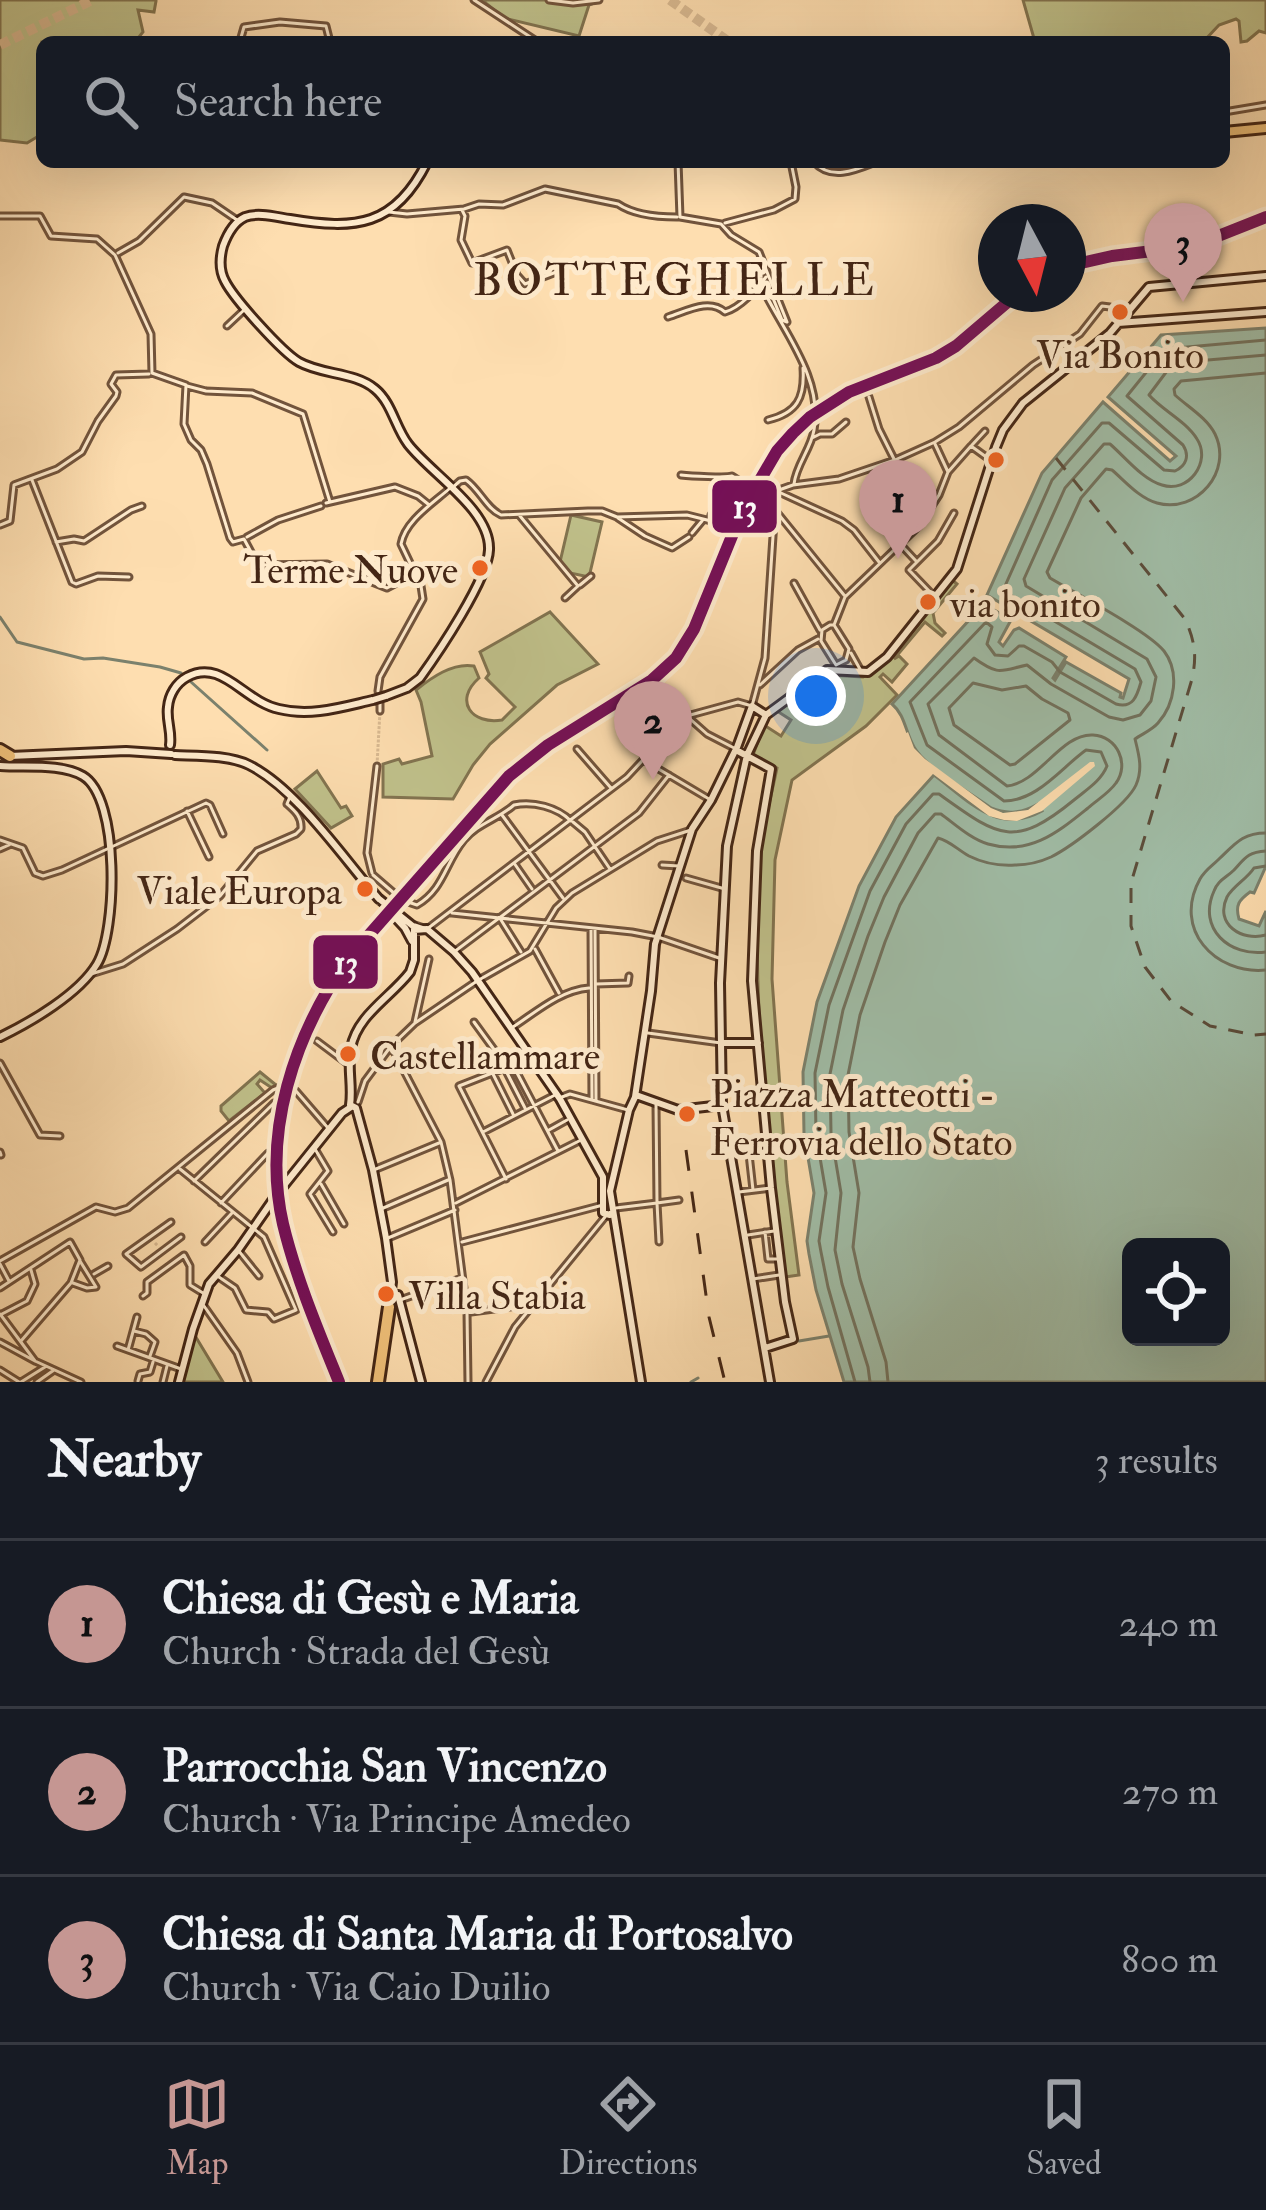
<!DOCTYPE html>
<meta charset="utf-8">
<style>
body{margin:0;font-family:"IM FELL Double Pica",serif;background:#242831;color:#f1f3f6}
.controls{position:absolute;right:36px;bottom:36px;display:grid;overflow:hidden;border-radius:18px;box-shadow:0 12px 48px #0002}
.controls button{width:108px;height:108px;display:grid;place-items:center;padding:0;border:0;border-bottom:3px solid #363941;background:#171b24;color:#f1f3f6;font:60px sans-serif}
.compass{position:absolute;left:978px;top:204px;width:108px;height:108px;border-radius:50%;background:#171b24;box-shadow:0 12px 48px #0002;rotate:173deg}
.you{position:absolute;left:816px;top:696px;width:42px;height:42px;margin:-30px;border:9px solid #fff;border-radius:50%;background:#1a73e8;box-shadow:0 0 0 18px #1a73e833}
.badge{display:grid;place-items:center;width:78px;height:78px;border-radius:50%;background:#c59692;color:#111;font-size:39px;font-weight:700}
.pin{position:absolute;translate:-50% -99px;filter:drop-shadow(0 3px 6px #0008)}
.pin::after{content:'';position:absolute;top:63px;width:42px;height:36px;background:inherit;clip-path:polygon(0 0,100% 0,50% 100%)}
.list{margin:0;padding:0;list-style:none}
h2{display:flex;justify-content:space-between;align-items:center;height:156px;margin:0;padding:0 48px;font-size:51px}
h2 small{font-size:39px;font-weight:400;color:#9ea1a6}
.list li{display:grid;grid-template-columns:78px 1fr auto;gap:36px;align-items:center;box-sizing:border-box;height:168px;padding:0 48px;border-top:3px solid #363941}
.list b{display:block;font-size:45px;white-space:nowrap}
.list p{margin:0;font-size:39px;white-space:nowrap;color:#9ea1a6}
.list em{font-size:39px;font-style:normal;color:#9ea1a6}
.icon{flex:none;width:66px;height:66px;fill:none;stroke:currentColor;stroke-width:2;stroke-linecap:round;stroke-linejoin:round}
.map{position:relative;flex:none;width:1266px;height:1382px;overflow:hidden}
.search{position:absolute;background:#171b24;box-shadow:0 12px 48px #0002;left:36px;right:36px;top:36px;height:132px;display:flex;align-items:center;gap:30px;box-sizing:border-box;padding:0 42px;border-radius:18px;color:#9ea1a6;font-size:45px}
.sheet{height:660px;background:#171b24}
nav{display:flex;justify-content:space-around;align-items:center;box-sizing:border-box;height:168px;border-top:3px solid #363941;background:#171b24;font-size:33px;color:#9ea1a6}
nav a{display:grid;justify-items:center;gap:6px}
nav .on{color:#c59692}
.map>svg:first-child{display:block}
</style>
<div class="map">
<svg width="1266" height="1382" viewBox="0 0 1266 1382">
<rect width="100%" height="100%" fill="#fedeb0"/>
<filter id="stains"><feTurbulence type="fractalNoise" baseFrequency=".00167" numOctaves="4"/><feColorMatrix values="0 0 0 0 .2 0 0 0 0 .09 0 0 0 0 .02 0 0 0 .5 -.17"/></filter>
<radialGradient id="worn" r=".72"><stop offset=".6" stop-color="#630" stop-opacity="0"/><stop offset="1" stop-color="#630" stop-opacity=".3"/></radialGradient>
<path fill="#c0c18b" stroke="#827450" stroke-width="3" d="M0,0h156v1l-2,11 -16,-2 5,22 -8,10h-93v92l-15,9 -27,-3z
M482,0h120l-13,5 -10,31 -75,-18z
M1023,0h243v33l-7,-2 -12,10 -6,1 -2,-21 -3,-2 -17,6 -16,17h-168z
M571,515l31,7 -13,55 -19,-4 -10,-11z
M951,579l6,5 -24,29 2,10 10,10 -3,3 -17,-14 -31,37 5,-3 8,8 -15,18 -9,-8 -3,3 17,18 -31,31 -74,54 -17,80 -3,119 15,203 12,93 -14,2c-16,-138 -35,-278 -25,-417 2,-31 11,-62 17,-92l-24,-13 11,-30 17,11 10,-16 -14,-9 51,-36 35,2 16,-9z
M550,612l48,52 -41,21 -67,59 -17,21 -20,34 -70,-2v-33l16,-5 3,5 30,-8 -11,-54 -5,-12c15,-12 37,-28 58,-24l5,12c-26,23 -7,47 23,42l13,-13 -29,-29 3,-4 -9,-22z
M317,771l24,37 5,-2 6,10 -21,12 -36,-39z
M260,1072l16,13 -4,3 -12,-8 -3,4 8,9 -36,28 -8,-10v-5z
M194,1334l29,48h-43z"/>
<path fill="#a0bda7" stroke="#7b816d" stroke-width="3" fill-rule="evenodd" d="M1266,328v538l-12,27 -4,-1c-11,8 -15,13 -11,27l20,7 7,-15v471h-422l-28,-92 -7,-36 -2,-13 7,-48 -10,-59 -1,-62 14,-70 42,-116 37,-69 38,-42c34,25 63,61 108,36l-4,-7c-16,9 -30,11 -47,4 -22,-16 -65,-40 -77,-61 -9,-16 -9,-32 -22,-43l92,-100 27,16 -12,22 4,4 11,-16 5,-2 47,29 -13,21 2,2 11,-18 55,31 -1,4 3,1 6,-19 -142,-84 55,-122 61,-71 67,59 6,-5 -68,-59 53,-62zM1131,1247h90v90h-90z"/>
<path fill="#fedeb0" d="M908,732l6,16 11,11 66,49 12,5 25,-3 62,-48h4l1,4 -53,45 -25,10 -13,-1 -15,-4 -60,-45 -20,-21 -6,-15z"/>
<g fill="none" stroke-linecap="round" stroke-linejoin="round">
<path stroke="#72725e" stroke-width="3" d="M973,683l29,7 24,-4 16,13 26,14 2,7 -55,44 -5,1 -56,-40 -5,-17z
M1266,833c-24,0 -31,11 -47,26 -7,7 -14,11 -19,20 -28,50 15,96 66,91
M1266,851c-18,1 -21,7 -32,19 -8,8 -16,10 -20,21 -17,38 16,66 52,61
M1266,866l-12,2c-7,11 -21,18 -27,29 -13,27 15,45 39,38
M855,1382l-27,-95 -7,-35 -2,-11 7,-48 -10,-59 -1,-61 14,-68 41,-114 36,-67 27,-30h6c59,42 74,56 135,6 12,-10 27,-19 33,-34l-6,-14 -15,-2c-25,18 -49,51 -82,51l-77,-56 -17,-43 76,-80 6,5 -5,17 8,11 13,1 11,-10h5l28,16 8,10 56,32c17,5 21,-8 25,-22l-6,-13 -128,-76 -2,-7 47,-106 50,-57h7l55,47 11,1c11,-5 15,-15 8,-26l-56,-49 38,-47 101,-9
M870,1382l-2,-15 -26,-83 -7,-34 6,-57 -10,-60 -1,-59 13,-64 25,-74 16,-39 34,-64 17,-19h6c15,11 30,25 47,30 42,12 70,-12 100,-36 9,-8 21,-15 28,-25 14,-19 1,-47 -23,-48 -32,-2 -54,48 -86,51l-68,-51 -11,-31 46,-46c25,18 26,13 53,7l24,19 58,33 14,3 17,-5 11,-14 5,-24 -9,-18 -121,-73 -2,-7 41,-91 39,-44h6c15,13 33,36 52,41 26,9 50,-23 35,-46 -11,-18 -35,-29 -48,-44l24,-32 93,-8
M888,1382l-2,-20 -26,-83 -7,-32 6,-54 -10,-61 -1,-57 12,-60 25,-73 15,-37 38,-67c12,3 20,12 31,18 14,7 30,10 46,9 12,0 25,-3 36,-8 20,-10 76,-52 85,-72 7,-16 3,-30 -1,-46 7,-5 17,-9 23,-16 17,-19 22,-51 6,-72 -16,-20 -89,-58 -114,-73l-3,-6 34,-74 25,-29 6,1c13,11 27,28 45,33 40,11 76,-32 58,-69 -8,-16 -27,-27 -40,-39l-1,-6 7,-8 85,-8"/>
<path stroke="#7b816d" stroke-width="3" d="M0,617l17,25 67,17 19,-1 57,9 21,6 86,77
M799,1341l30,-5
M691,1382l7,-4"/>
<path stroke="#5b4c3a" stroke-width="3" stroke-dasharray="15 12" stroke-linecap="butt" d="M1056,458l129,161c10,22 12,37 7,60l-61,204v43l14,41 26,34 39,25 44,9 12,-1"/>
<path stroke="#d9b991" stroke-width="3" stroke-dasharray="3 1.5" stroke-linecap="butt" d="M377,765l3,-54
M155,1243l3,3"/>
<path stroke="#d9b991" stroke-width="10" stroke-dasharray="10 5" stroke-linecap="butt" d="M670,0l59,42
M0,45l92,-45"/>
<defs>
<path id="street" d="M474,0l64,42
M549,0l24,3 26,-3
M240,41l4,-14 36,-5 46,4 4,16
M1224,112l42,-7
M678,162l2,55 41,7 10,11 28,17 28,70 -5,-2 -12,-29h-3l-1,4c21,41 57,86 48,135 -3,19 -18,35 -20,54
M814,162c17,19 42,8 62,0
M462,210l3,6 -4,24 11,23 35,-13 10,25 8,9 39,-15
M389,212l18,2 57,-5 15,-5 24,1 42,-16 73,15c16,11 39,13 59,13
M0,216h40l11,20 46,3 18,16 36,79 1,39 34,12 -2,39 7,16 10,10 6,14 23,74 3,4 11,-3 14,26 69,-1 60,24 27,-14
M725,223l49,-13 21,-11 1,-12 -5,-25
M118,253l21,-12 45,-44 28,6 25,17
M668,317c19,-6 41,-19 57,-5 15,-4 32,-23 41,-35
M227,326l16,-15
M187,386l19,5 46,2 51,21 27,88
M869,397l10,32 15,30
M768,420c29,-7 37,-22 35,-52
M812,438l8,-4h12l14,-12
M935,444l13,28
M972,445l13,-14
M681,475c9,1 46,3 51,1l11,7 32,10
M32,480l40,102 4,2 22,-8 31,1
M452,488l8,-7 6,-1c14,10 20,28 35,35l87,-4h14l15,6 70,-2 60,15v-3l-36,-12 36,9 23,-23
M781,493l61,28 12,9 25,32
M326,503l69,-16 23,9 10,8
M775,510l69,85
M520,516l58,70 -13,12
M618,518l27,18 27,12 17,-11
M0,525l10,-4 4,-36 43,-16 25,-17 16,-31 18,-25 1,-4 -6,-8 5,-9 33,-1
M692,533l10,-12
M247,537l31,-17 43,-14
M56,542l18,-3 10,2 47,-31 11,-4
M902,546l14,15
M794,583l26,47
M580,585l11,-9
M932,594l-23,-24 29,-29 16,-28
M830,625h4l15,24 -3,11 -10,5 -15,-24 1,-11z
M834,625l11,-28 74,-71 20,-31 9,-23 23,-26 18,13
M851,653l10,18
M760,685l38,-35 20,-11
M378,691l2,-14 43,-78 -2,-13 -20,-42c4,-23 31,-40 48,-55
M380,703v8
M689,718l18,16 29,15
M672,724l-17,-23 12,-9 16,25
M577,749l34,39
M645,761l64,38
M187,811l22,46
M502,815l61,83
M573,822l12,10 25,37
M0,840l23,8 12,25 8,3 19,-6 144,-67 4,2 13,29
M0,849l9,-4
M514,863l18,26
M662,865l17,1
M372,873l-5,-20 10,-87
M373,875l29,25 15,5c27,-16 28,-42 47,-65 13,-16 34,-21 50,-35 19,-4 43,2 57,16
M686,878l39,11
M452,913l180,19 26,5 61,21
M501,920l20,32
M415,925l12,4 200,-152 56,-60 55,-15 14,4 13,-48 9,-137 -3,-22 8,-9 14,-5 46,-6 56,-19 40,-18 24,-15 74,-62 47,-31 22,-28 8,1 7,8 1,6
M591,928l1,172
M595,930l1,171
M535,949l24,44
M454,952l185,-139 30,-38
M91,974l32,-10 54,-35 43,-33 37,-45 39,-17 5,-5c1,-12 -6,-18 -14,-25l2,-5
M596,984l32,-1 1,-7
M415,1022l14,-63
M474,1022l32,44
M513,1027c23,-15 48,-37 76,-39
M648,1033l73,10
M317,1041l32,24
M392,1048l49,94 9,38 17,132 1,70
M0,1063l40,72 20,1
M505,1069l20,39
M515,1069l43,82
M493,1074l20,40
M562,1097l8,-3 58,16
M358,1102l7,-21 26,-35 24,-23 62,-42 53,-30 26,-43 16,-15 85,-52 34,-11
M549,1130l18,-10
M483,1132l72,-37
M748,1145l5,45
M731,1146l32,-2
M315,1149l13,22 -18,23 23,38
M0,1152l1,3
M180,1169l84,68 32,73 -22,9 -6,-7 -22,-2 -11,-22 -19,-13
M376,1169l63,-26
M506,1179l-47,-93 72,-28
M194,1181l80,-78
M321,1184l23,40
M739,1192l32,-4
M221,1203l47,-50
M456,1203l125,-63
M616,1208l41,-5 -1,-98
M381,1209l67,-29
M171,1222l-45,32 15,13 40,-30
M765,1232l3,27h9
M748,1235l26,-4
M388,1238l67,-28
M205,1242l27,-29
M462,1242l141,-37
M659,1242l-2,-39 22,-3
M238,1250l21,26
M0,1261l96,-54 19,5 13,-4 145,-118 10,-4 13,5 32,37
M0,1264l9,17
M94,1274l14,-8
M753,1279l26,-4
M73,1283l14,5 9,-1 -16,-26
M0,1288l70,-46 10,18 -9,23 -50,58
M143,1296l4,-3v-11l37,-27 6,11v19l13,8
M400,1300l62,-22
M204,1306l33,47 11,29
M471,1312l62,-8
M0,1314l35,47 46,21
M2,1314l25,-13 8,-17 -4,-14
M134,1331l12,3 9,8 -5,14
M0,1342l35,19
M117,1346l64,23
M128,1350l9,-33
M0,1370l19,12
M138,1381l2,-7 10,-2 3,-10
M21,1382l24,-15
M37,1382l17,-12
M163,1382l4,-16
M486,1382l29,-55 90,-110"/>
<path id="secondary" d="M1118,323l148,-11
M386,696l21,-8 13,-10c18,-25 68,-99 69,-128 2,-40 -58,-76 -81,-106 -13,-17 -16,-41 -33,-55 -20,-17 -53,-14 -76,-27 -17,-10 -65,-63 -74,-81 -6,-11 -5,-24 -2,-35 4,-11 11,-24 22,-29 13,-5 31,0 45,2 65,11 105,8 137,-57
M170,745c2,-14 -4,-25 -2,-38 1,-12 8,-24 19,-30 35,-19 56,24 92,32 32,8 63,-2 94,-9
M175,755c22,1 54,0 74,10 48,24 94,93 130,134
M10,756l116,-5 45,3
M0,766c25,2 61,-3 83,10 37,22 34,155 14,188 -18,30 -66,58 -97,73
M378,898l36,29v33l-4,12c-19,25 -53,43 -59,76 -4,19 2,38 -1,57l6,3 17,62 13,68 6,44 -3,24
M392,914l13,14 7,13
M414,930l13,-1 27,23 18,20 88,127 43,78v36l7,2 3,-3
M721,1043h37
M635,1097l16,-106 4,-47 37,-115 19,-29 24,-49
M398,1295l23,87
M765,1348l28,-9 -8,-37 -14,-114 -19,-207 5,-130 14,-82 -35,-19 16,-44 14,9
M179,1382l14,-53 16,-45 29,-34 39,-56 65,-81 9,-6
M641,1382l-31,-191 19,-81 7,-15 42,15 44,-5
M770,1382l-48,-277 -2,-122 7,-137 20,-91 19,-40 61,-45 41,2 19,-15 70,-88 39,-122 7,-17 20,-27 87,-70 39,-46 117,-11"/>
<path id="primary" d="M1224,132l42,-4"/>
<path id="highway" d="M0,750l10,6
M378,1382l11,-75"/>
</defs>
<use href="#street" stroke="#72543c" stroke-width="9"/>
<use href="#secondary" stroke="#442615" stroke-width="12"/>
<use href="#primary" stroke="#442615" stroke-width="14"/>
<use href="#highway" stroke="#442615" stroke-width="16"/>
<use href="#street" stroke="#feeacc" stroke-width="3"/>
<use href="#secondary" stroke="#feeacc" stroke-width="6"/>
<use href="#primary" stroke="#efbf78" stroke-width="8"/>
<use href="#highway" stroke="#efbf78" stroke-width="10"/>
<path stroke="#442615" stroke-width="3" stroke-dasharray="21 21" stroke-linecap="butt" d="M686,1150l23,167 16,65"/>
<defs>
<path id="secondary-bridge" d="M373,700l13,-4"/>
</defs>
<use href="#secondary-bridge" stroke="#442615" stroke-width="12" stroke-linecap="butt"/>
<use href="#secondary-bridge" stroke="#feeacc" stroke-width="6"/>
<defs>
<path id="rail-1" d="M1068,266l44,-10 81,-10 73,-29
M339,1382c-21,-52 -43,-104 -56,-158 -21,-92 11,-188 64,-264l162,-184 39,-31 104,-65 24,-22 18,-29 49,-120 34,-58 16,-18 17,-16 39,-25 87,-34 20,-12 61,-52"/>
</defs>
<use href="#rail-1" stroke="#feeacc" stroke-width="21"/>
<use href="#rail-1" stroke="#751056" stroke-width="12"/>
</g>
<g fill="#f26522" stroke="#feeacc" stroke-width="4.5">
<circle cx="1120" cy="312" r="10"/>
<circle cx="996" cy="460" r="10"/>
<circle cx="480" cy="568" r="10"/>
<circle cx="928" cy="602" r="10"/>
<circle cx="365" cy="889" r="10"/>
<circle cx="348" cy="1054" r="10"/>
<circle cx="687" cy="1114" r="10"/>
<circle cx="386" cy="1294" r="10"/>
</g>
<g text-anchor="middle" stroke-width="10" stroke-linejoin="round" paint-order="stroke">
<g font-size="39" fill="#442615" stroke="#feeacc" text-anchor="start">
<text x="1120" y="368" text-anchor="middle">Via Bonito</text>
<text x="458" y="583" text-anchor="end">Terme Nuove</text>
<text x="950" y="617">via bonito</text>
<text x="342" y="904" text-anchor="end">Viale Europa</text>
<text x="370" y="1069">Castellammare</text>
<text x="710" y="1107">Piazza Matteotti -<tspan x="710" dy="48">Ferrovia dello Stato</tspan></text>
<text x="408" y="1309">Villa Stabia</text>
</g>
<g font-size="45" letter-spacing="3" fill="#442615" stroke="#feeacc">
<text x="675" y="295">BOTTEGHELLE</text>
</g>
</g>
<g stroke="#feeacc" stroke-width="4.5">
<rect x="710" y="478" width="69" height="57" rx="12" fill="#751056"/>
<rect x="311" y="933" width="69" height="58" rx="12" fill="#751056"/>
</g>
<g font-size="33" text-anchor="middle" font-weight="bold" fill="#fff">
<text x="745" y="518">13</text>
<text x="346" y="974">13</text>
</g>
<rect width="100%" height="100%" filter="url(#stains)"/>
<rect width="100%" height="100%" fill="url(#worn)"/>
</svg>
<div class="controls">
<button><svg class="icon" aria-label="locate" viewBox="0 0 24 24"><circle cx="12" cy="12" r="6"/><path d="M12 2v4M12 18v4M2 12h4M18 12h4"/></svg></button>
</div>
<svg class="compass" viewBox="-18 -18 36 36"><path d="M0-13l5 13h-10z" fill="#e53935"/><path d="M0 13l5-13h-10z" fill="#9ea1a6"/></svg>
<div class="you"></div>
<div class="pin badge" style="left:898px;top:559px">1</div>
<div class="pin badge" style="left:653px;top:780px">2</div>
<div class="pin badge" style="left:1183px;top:302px">3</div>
<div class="search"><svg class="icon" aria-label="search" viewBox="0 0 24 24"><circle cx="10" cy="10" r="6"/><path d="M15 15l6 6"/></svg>Search here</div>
</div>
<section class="sheet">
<h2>Nearby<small>3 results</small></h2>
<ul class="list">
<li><span class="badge">1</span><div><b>Chiesa di Gesù e Maria</b><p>Church · Strada del Gesù</p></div><em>240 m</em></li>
<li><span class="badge">2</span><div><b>Parrocchia San Vincenzo</b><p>Church · Via Principe Amedeo</p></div><em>270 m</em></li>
<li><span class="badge">3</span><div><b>Chiesa di Santa Maria di Portosalvo</b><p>Church · Via Caio Duilio</p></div><em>800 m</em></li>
</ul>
</section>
<nav>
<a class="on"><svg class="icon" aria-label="map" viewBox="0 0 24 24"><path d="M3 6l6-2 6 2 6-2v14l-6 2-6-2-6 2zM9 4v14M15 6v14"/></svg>Map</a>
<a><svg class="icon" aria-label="directions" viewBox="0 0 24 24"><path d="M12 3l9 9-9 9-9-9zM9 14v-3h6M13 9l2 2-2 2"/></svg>Directions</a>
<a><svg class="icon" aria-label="saved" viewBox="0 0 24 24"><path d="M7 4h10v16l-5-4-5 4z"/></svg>Saved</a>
</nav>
